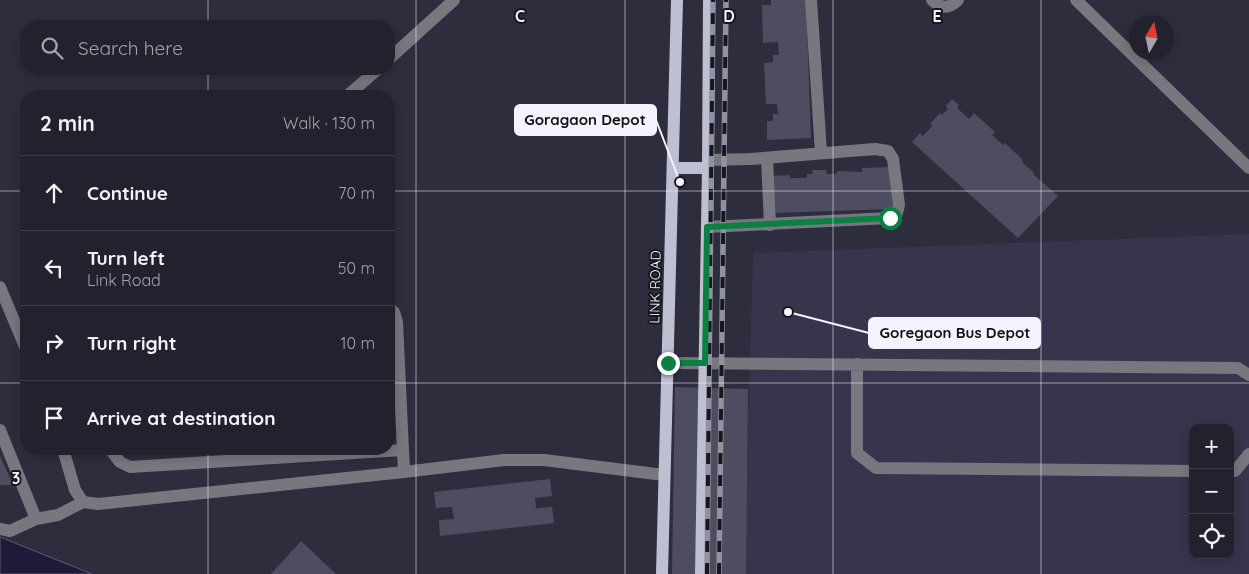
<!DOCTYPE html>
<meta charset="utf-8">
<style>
body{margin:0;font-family:Quicksand,sans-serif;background:#2e2f3a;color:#f1f3f6}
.controls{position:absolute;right:15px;bottom:15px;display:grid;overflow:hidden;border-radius:10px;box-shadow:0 2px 12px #0003}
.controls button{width:45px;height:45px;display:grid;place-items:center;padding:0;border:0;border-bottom:1px solid #3f3f4a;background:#22222e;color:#f1f3f6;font:25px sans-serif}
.compass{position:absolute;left:1129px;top:15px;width:45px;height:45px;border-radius:50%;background:#22222e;box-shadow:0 2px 12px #0003;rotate:9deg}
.stop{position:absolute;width:15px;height:15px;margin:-11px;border:4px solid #0b8043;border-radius:50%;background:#fff}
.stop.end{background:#0b8043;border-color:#fff;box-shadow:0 1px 5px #0008}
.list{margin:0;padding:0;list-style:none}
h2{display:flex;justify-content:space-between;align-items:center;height:65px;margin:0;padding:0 20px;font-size:21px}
h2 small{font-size:16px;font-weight:400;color:#a2a4aa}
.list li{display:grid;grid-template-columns:32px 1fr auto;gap:15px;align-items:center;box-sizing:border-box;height:75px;padding:0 20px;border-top:1px solid #3f3f4a}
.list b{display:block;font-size:19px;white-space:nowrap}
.list p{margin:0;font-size:16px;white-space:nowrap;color:#a2a4aa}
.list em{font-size:16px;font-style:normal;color:#a2a4aa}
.icon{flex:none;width:28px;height:28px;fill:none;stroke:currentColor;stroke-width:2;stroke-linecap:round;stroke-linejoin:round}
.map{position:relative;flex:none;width:1249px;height:574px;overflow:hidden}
.search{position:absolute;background:#22222e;box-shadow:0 2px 12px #0003;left:20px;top:20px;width:375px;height:55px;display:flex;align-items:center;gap:12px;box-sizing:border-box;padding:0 18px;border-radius:20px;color:#a2a4aa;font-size:19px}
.panel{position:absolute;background:#22222e;box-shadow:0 2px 12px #0003;left:20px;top:90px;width:375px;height:365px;border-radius:20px}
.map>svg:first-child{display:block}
</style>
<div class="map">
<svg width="1249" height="574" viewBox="0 0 1249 574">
<rect width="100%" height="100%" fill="#2d2d3e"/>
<path fill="#36354c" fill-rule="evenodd" d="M1249,234v340h-505l9,-321zM1193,428h37v127h-37z"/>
<path fill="#1d1a3a" stroke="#5d5b75" d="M0,537l92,37h-92z"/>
<path fill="#4e4d60" d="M771,0h35l5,138 -44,2v-19h6v-7h5l-1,-10h-11l-2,-41 9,-1v-7h6l-1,-13 -15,1 -1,-38h9z
M952,99l7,6 -2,3 12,11 5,-6 21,19 -3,3 11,10 2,-2 18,17 -1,2 12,11 -1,1 25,22 -40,42 -106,-96 8,-9 3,3 9,-10 -2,-2 10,-11 2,2 6,-6 -2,-3z
M891,167l2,42 -119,4 -2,-37 18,-1v3h17v-4h6l-1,-4h14l1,4h10v-3l25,1v-4z
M675,387l73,2 -2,185h-74z
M0,456l13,29h-13z
M550,479l2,17 -17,2 1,10 16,-1 2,16 -114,13 -1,-16 15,-1 -2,-12 -16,1 -2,-16z
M301,541l35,33h-65z"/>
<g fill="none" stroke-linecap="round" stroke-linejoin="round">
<path stroke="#777780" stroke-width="12" d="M811,0l10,152
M932,0c9,9 17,9 26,0
M1076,0l173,168
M389,59l65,-59
M347,96l31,-27
M767,158l3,67
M707,227l183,-9 7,-5 2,-8 -6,-46 -5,-8 -13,-2 -124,10 -43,1
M0,287l26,62
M389,309l5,3 3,10 7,150
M668,363l570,5 11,7
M857,364v89l19,15 317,3
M0,430l36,89
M63,449l12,41 8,12 15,2 306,-32 100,-12h40l120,15
M110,449l10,13 10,5 272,-17
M1230,471h5l14,-17
M0,529l10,2 26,-12 22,-4 25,-13"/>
<path stroke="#bfbfd2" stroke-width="12" d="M673,168h35
M662,574l15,-574
M701,574l7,-406 1,-168"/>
<defs>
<path id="rail" d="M707,574l6,-574
M719,574l7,-574"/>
</defs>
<use href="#rail" stroke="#9192a0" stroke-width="5.5"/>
<use href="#rail" stroke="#16161e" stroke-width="4" stroke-dasharray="11" stroke-linecap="butt"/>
</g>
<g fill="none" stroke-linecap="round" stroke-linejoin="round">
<path stroke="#0b8043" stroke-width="6" d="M668,363h37l2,-136 183,-9"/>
</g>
<path fill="none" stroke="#f2f3fe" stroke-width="1" stroke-opacity="0.55" d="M208,0v26M416,0v574M625,0v574M833,0v574M1041,0v574M208,69v27M0,191h26M389,191h860M0,383h26M389,383h860M208,449v125"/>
<g text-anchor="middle" stroke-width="4" stroke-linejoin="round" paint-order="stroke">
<g font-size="14" fill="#f2f3fe" stroke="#16161e">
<text transform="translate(655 287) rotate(-89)" y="5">LINK ROAD</text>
</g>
</g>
<g font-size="16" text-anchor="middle" font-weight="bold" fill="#f2f3fe" stroke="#16161e" stroke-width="4" stroke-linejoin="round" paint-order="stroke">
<text x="520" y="22">C</text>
<text x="729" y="22">D</text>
<text x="937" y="22">E</text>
<text x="16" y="484">3</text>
</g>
<path fill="none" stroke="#f2f3fe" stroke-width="2" d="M680 182L656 120M788 312L869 333"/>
<g fill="#f2f3fe" stroke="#16161e" stroke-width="2">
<circle cx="680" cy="182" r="5"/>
<circle cx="788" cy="312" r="5"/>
</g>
<g fill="#f2f3fe" stroke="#f2f3fe" stroke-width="2">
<rect x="515" y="105" width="141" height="30" rx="5"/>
<rect x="869" y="318" width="171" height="30" rx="5"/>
</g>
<g font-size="15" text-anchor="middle" font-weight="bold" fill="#111">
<text x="585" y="125">Goragaon Depot</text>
<text x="955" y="338">Goregaon Bus Depot</text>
</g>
</svg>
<div class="controls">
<button>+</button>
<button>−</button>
<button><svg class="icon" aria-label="locate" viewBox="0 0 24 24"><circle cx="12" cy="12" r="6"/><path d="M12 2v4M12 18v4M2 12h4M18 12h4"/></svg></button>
</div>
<svg class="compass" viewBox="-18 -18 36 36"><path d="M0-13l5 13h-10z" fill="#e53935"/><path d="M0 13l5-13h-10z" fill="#a2a4aa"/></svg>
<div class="stop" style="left:890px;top:218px"></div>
<div class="stop end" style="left:668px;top:363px"></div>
<div class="search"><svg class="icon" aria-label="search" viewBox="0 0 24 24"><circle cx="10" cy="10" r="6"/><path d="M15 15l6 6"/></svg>Search here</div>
<section class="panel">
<h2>2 min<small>Walk · 130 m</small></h2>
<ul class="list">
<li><svg class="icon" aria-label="ahead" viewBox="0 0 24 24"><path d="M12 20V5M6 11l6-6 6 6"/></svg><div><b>Continue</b></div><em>70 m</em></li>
<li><svg class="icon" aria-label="left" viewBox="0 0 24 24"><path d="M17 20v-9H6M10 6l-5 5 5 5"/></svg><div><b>Turn left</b><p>Link Road</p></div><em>50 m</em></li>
<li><svg class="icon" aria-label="right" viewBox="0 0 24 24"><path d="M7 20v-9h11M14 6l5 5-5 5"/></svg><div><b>Turn right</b></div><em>10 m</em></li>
<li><svg class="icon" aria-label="arrive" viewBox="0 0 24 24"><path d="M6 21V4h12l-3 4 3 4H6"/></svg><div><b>Arrive at destination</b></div></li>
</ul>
</section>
</div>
